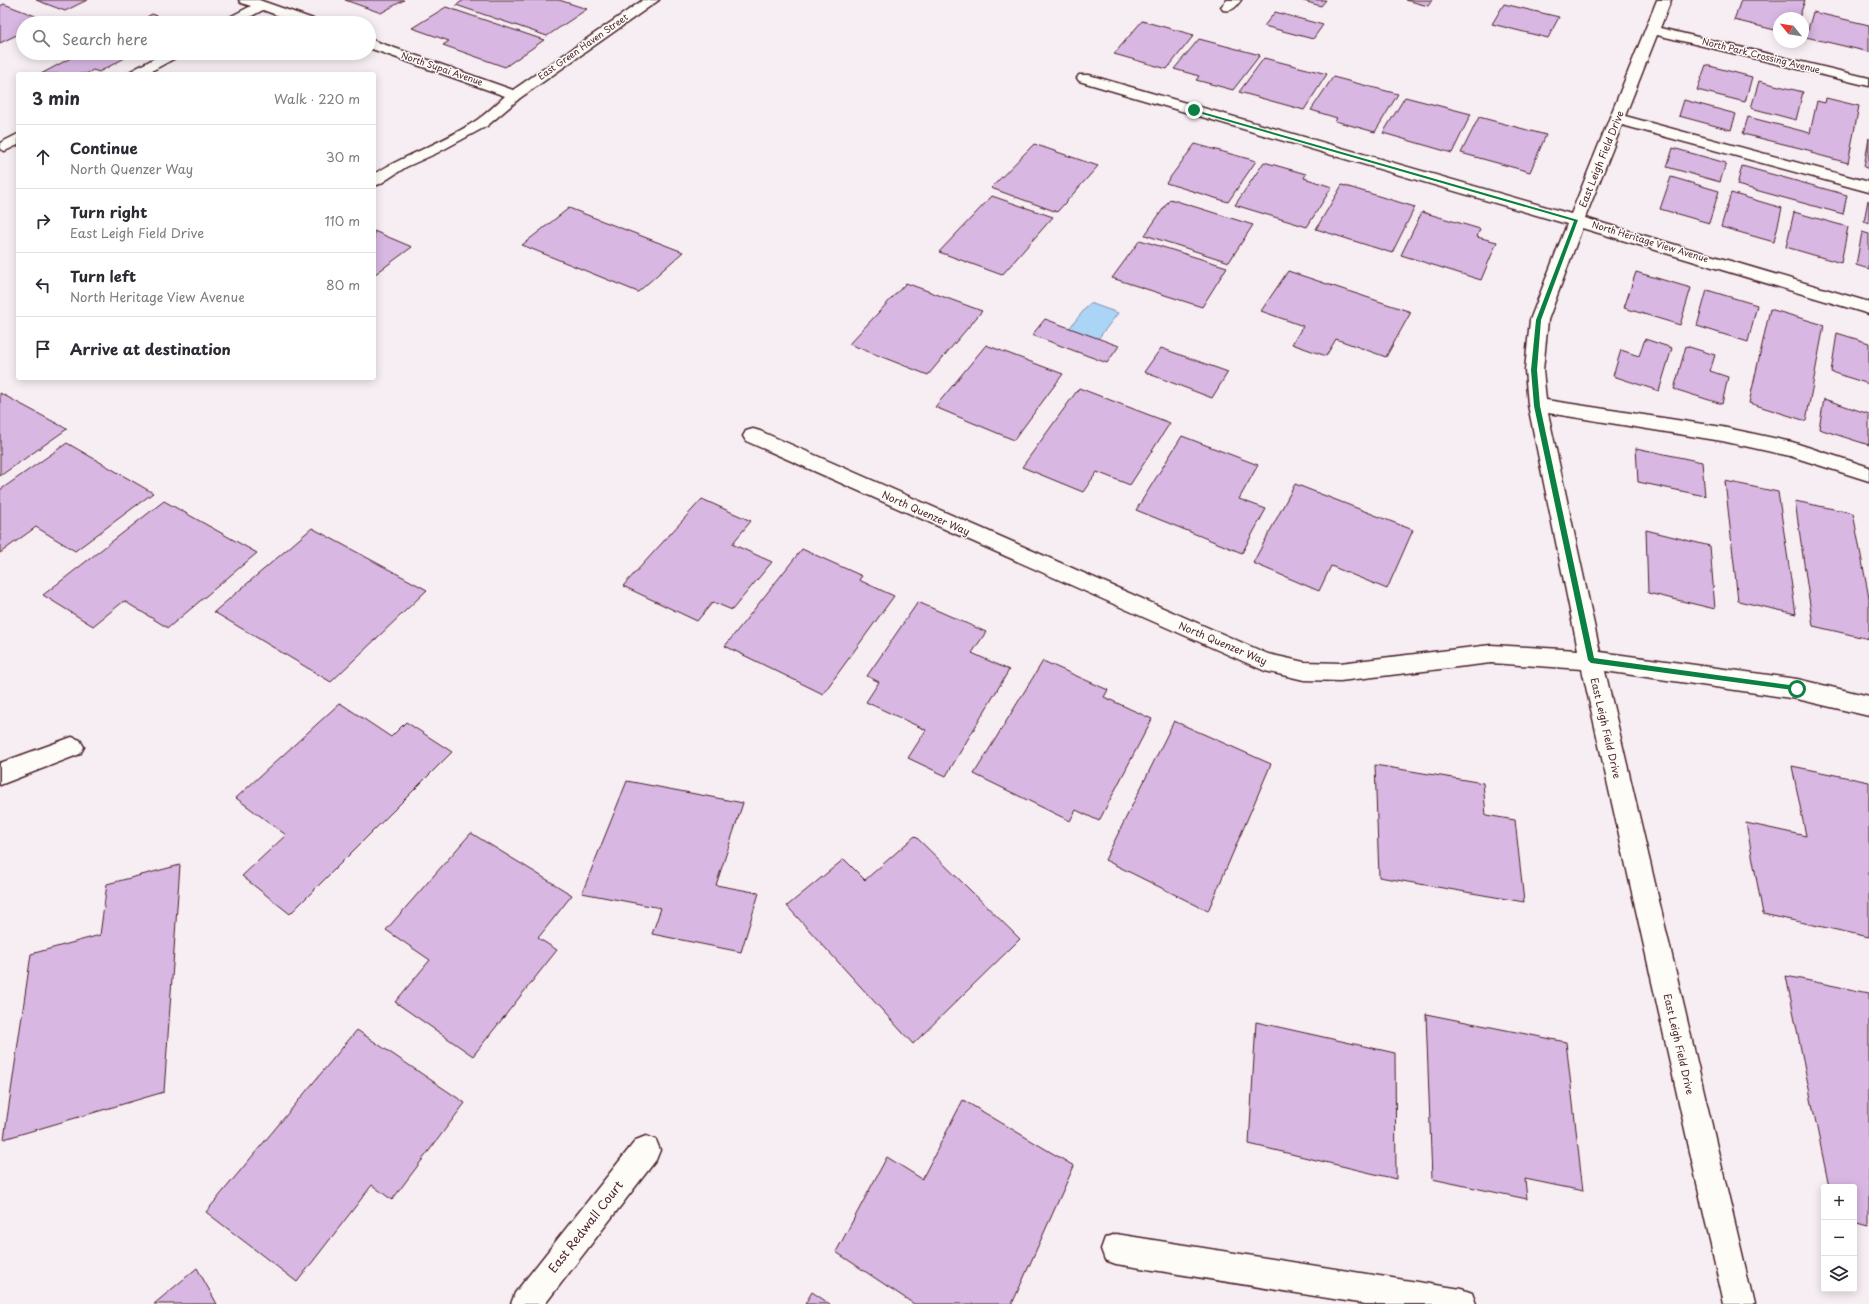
<!DOCTYPE html>
<meta charset="utf-8">
<style>
body{margin:0;font-family:"Playpen Sans",sans-serif;background:#f2f2f3;color:#2b2b33}
.controls{position:absolute;right:12px;bottom:12px;display:grid;overflow:hidden;border-radius:4px;box-shadow:0 2px 10px #0003}
.controls button{width:36px;height:36px;display:grid;place-items:center;padding:0;border:0;border-bottom:1px solid #e1e1e2;background:#fff;color:#2b2b33;font:20px sans-serif}
.compass{position:absolute;left:1773px;top:12px;width:36px;height:36px;border-radius:50%;background:#fff;box-shadow:0 2px 10px #0003;rotate:300deg}
.stop{position:absolute;width:12px;height:12px;margin:-9px;border:3px solid #0b8043;border-radius:50%;background:#fff}
.stop.end{background:#0b8043;border-color:#fff;box-shadow:0 1px 4px #0008}
.list{margin:0;padding:0;list-style:none}
h2{display:flex;justify-content:space-between;align-items:center;height:52px;margin:0;padding:0 16px;font-size:17px}
h2 small{font-size:13px;font-weight:400;color:#7c7c81}
.list li{display:grid;grid-template-columns:26px 1fr auto;gap:12px;align-items:center;box-sizing:border-box;height:64px;padding:0 16px;border-top:1px solid #e1e1e2}
.list b{display:block;font-size:15px;white-space:nowrap}
.list p{margin:0;font-size:13px;white-space:nowrap;color:#7c7c81}
.list em{font-size:13px;font-style:normal;color:#7c7c81}
.icon{flex:none;width:22px;height:22px;fill:none;stroke:currentColor;stroke-width:2;stroke-linecap:round;stroke-linejoin:round}
.map{position:relative;flex:none;width:1869px;height:1304px;overflow:hidden}
.search{position:absolute;background:#fff;box-shadow:0 2px 10px #0003;left:16px;top:16px;width:360px;height:44px;display:flex;align-items:center;gap:10px;box-sizing:border-box;padding:0 14px;border-radius:22px;color:#7c7c81;font-size:15px}
.panel{position:absolute;background:#fff;box-shadow:0 2px 10px #0003;left:16px;top:72px;width:360px;height:308px;border-radius:4px}
.map>svg:first-child{display:block}
</style>
<div class="map">
<svg width="1869" height="1304" viewBox="0 0 1869 1304">
<rect width="100%" height="100%" fill="#f6eef3"/>
<filter id="ink" filterUnits="userSpaceOnUse"><feTurbulence type="fractalNoise" baseFrequency=".025" numOctaves="2"/><feDisplacementMap in="SourceGraphic" scale="8" xChannelSelector="R" yChannelSelector="G"/><feConvolveMatrix kernelMatrix="1 2 1 2 8 2 1 2 1" color-interpolation-filters="sRGB"/></filter>
<g filter="url(#ink)">
<path fill="#abd5f6" stroke="#848ca5" d="M1090,303l28,10 -27,35 -29,-11z"/>
<path fill="#d8b7e2" stroke="#4a1f2b" d="M36,0h51l-22,11z
M345,0h59l-23,13z
M464,0h95l28,9 -40,27 -91,-31z
M1300,0h26l-5,6z
M1406,0h26l-4,6z
M1741,0h64l-6,18h-20v13l-45,-11z
M4,4l42,16 -6,3h-17v9l-23,11v-37z
M1504,4l55,13 -11,21 -56,-14z
M446,7l98,33 -39,27 -62,-22 6,-4 -37,-13z
M1275,12l48,13 -10,14 -49,-13z
M1813,12l56,13v27l-63,-15z
M152,14l25,9h-41z
M1142,21l52,14 -27,34 -53,-15z
M1199,39l61,16 -27,35 -37,-10 3,-4 -25,-7z
M80,53h54l-35,19 -6,-2 -7,4h-45z
M1264,58l63,16 -23,36 -65,-18z
M1706,65l46,12 -7,25 -48,-12z
M1333,77l65,17 -23,38 -40,-11 2,-3 -26,-8z
M1759,81l44,11 -7,28 -45,-12z
M1405,97l66,17 -19,39 -69,-20z
M1826,98l33,8 -11,57 -37,-10 1,-2 -69,-17 5,-17 62,16 7,-32 8,2z
M1684,100l52,14 -5,16 -52,-14z
M1479,117l67,18 -16,37 -69,-19z
M1869,138v31l-5,-2z
M1034,144l64,22 -41,46 -66,-24z
M1195,144l61,17 -28,41 -62,-19z
M1673,148l53,15 -6,19 -53,-15z
M1264,162l42,12 -2,4 28,9 -25,40 -72,-22z
M1742,166l105,29 -4,19 -106,-29z
M1671,177l48,14 -10,32 -49,-14z
M1342,185l73,22 -23,46 -76,-24z
M1731,193l51,15 -8,34 -53,-15z
M992,196l61,21 -51,58 -63,-23z
M1170,199l83,26 -24,37 -84,-27z
M1868,200l1,1v22l-5,-2z
M569,208l114,44 -45,40 -116,-47z
M1422,212l58,17 -3,8 20,5 -16,38 -80,-25z
M1794,212l54,15 -7,36 -55,-16z
M374,231l38,16 -38,28z
M1862,232l7,2v35l-13,-4z
M1140,240l87,27 -25,40 -90,-29z
M1288,271l123,41 -25,45 -50,-18 -10,17 -34,-12 11,-18 -42,-15z
M1636,272l55,16 -11,37 -56,-17z
M906,283l76,28 -54,64 -79,-31z
M1707,290l50,15 -9,37 -51,-16z
M1770,309l54,16 -18,96 -57,-18z
M1045,319l74,27 -12,17 -75,-28z
M1837,333l32,10v41l-38,-12z
M1645,339l27,9 -13,43 -46,-15 8,-26 18,6z
M986,345l77,29 -49,66 -79,-33z
M1686,346l29,9 -5,16 18,6 -6,27 -48,-15z
M1161,348l67,24 -16,26 -68,-26z
M1079,388l91,35 -40,62 -33,-13 -14,20 -61,-25z
M0,393l67,36 -67,47z
M1824,399l45,15v31l-50,-16z
M1182,436l76,29 -19,34 27,10 -24,44 -106,-43z
M67,443l86,50 -78,58 -39,-24 -36,26v-63z
M1636,448l66,14 3,34 -67,-14z
M1725,481l53,11 18,122 -58,-13z
M1295,484l118,46 -26,59 -56,-23 -12,25 -66,-28z
M702,499l49,22 -19,23 40,18 -40,48 -19,-8 -16,19 -74,-35z
M164,501l93,52 -89,75 -44,-27 -31,25 -50,-31z
M1795,501l58,12 16,85v41l-56,-13z
M312,528l115,62 -96,92 -117,-70z
M1646,530l64,16 5,63 -67,-16z
M802,549l60,27 -3,4 35,16 -71,98 -98,-48z
M918,602l68,30 -14,21 37,17 -63,106 -38,-18 18,-28 -60,-28 13,-20 -12,-6z
M1043,661l65,29 -4,7 48,22 -53,102 -23,-11 -6,11 -96,-47z
M340,703l51,34 15,-15 46,30 -162,162 -48,-38 44,-41 -50,-37z
M1174,721l97,43 -63,147 -103,-51z
M1375,765l108,18 3,32 29,5 9,82 -145,-25z
M1792,766l77,16v155l-106,-23 -17,-91 60,13z
M627,781l116,22 -27,82 43,8 -18,59 -89,-18 9,-26 -79,-15z
M471,833l101,62 -34,43 19,12 -84,106 -78,-54 35,-42 -44,-30z
M915,836l105,103 -107,105 -126,-138 57,-47 21,21z
M180,865l-16,227 -160,47 27,-185 69,-19 7,-51z
M1786,976l83,17v234l-15,-4v-36h-25z
M1426,1014l140,28 17,149 -58,-12 2,20 -95,-20z
M1256,1022l139,31 1,126 -147,-35z
M357,1030l108,73 -73,97 -20,-15 -75,97 -91,-70z
M963,1100l111,66 -62,138h-98l-78,-52 51,-95 35,22z
M197,1268l20,36h-63z
M812,1292l18,12h-25z"/>
<g fill="none" stroke-linecap="round" stroke-linejoin="round">
<defs>
<path id="minor" d="M239,0h20l57,20 2,3h-20l-35,-13 -24,13h-17l2,-3 27,-14 -10,-3z
M643,0h16l-139,98 -33,28 -50,27 -31,14 -26,17 -6,2v-12c33,-20 71,-32 103,-54 10,-7 19,-16 28,-24l-136,-48v-9l144,51z
M1227,0h14c-5,7 -9,12 -18,10l-2,-3z
M1657,0h14l-11,28 209,50v8l-212,-51 -32,81 244,66v10l-247,-67 -37,93 284,84v12l-287,-86 -34,92 -5,50 3,30 176,27 70,15 77,25v14l-79,-25 -68,-15 -174,-28 52,239 197,27 72,17v20l-72,-17 -192,-28 149,633h-30l-142,-635 -91,-6 -151,18 -36,-1 -39,-9 -519,-230 -3,-5 3,-5 7,-2 7,2 508,223 36,8 36,1 151,-18 87,5 -50,-245 -3,-35 5,-50 37,-96 -488,-143 -2,-3 2,-3h10l482,139z
M164,53h17l-2,3 -33,18h-17l2,-3z
M18,134v11l-13,6 -5,-2v-6z
M72,737l8,3 4,7 -4,7 -80,31v-22z
M646,1136l10,4 4,10 -4,10 -111,144h-34l4,-11 121,-153z
M1116,1234l345,55 11,4 4,11h-111l-249,-40 -11,-4 -4,-11 4,-11z"/>
</defs>
<use href="#minor" stroke="#4a1f2b" stroke-width="3"/>
<use href="#minor" fill="#fdfcf7" fill-rule="evenodd"/>
</g>
</g>
<path fill="#0b8043" d="M1192,109l386,111 -37,100 -4,50 3,36 54,252 203,28 3,1v4l-209,-28 -3,-3 -54,-254 -3,-36 5,-50 38,-99 -382,-110z"/>
<g text-anchor="middle" stroke-width="3" stroke-linejoin="round" paint-order="stroke">
<g font-size="9" fill="#4a1f2b" stroke="#fdfcf7">
<text transform="translate(583 47) rotate(-35)" y="3">East Green Haven Street</text>
<text transform="translate(1761 56) rotate(14)" y="3">North Park Crossing Avenue</text>
<text transform="translate(442 69) rotate(19)" y="3">North Supai Avenue</text>
<text transform="translate(1650 242) rotate(17)" y="3">North Heritage View Avenue</text>
</g>
<g font-size="10" fill="#4a1f2b" stroke="#fdfcf7">
<text transform="translate(1601 159) rotate(-68)" y="4">East Leigh Field Drive</text>
<text transform="translate(926 513) rotate(24)" y="4">North Quenzer Way</text>
<text transform="translate(1223 643) rotate(23)" y="4">North Quenzer Way</text>
<text transform="translate(1606 728) rotate(77)" y="4">East Leigh Field Drive</text>
<text transform="translate(1679 1044) rotate(77)" y="4">East Leigh Field Drive</text>
</g>
<g font-size="12" fill="#4a1f2b" stroke="#fdfcf7">
<text transform="translate(586 1227) rotate(-52)" y="4">East Redwall Court</text>
</g>
</g>
</svg>
<div class="controls">
<button>+</button>
<button>−</button>
<button><svg class="icon" aria-label="layers" viewBox="0 0 24 24"><path d="M12 4l9 5-9 5-9-5zM3 14l9 5 9-5"/></svg></button>
</div>
<svg class="compass" viewBox="-18 -18 36 36"><path d="M0-13l5 13h-10z" fill="#e53935"/><path d="M0 13l5-13h-10z" fill="#7c7c81"/></svg>
<div class="stop" style="left:1797px;top:689px"></div>
<div class="stop end" style="left:1194px;top:110px"></div>
<div class="search"><svg class="icon" aria-label="search" viewBox="0 0 24 24"><circle cx="10" cy="10" r="6"/><path d="M15 15l6 6"/></svg>Search here</div>
<section class="panel">
<h2>3 min<small>Walk · 220 m</small></h2>
<ul class="list">
<li><svg class="icon" aria-label="ahead" viewBox="0 0 24 24"><path d="M12 20V5M6 11l6-6 6 6"/></svg><div><b>Continue</b><p>North Quenzer Way</p></div><em>30 m</em></li>
<li><svg class="icon" aria-label="right" viewBox="0 0 24 24"><path d="M7 20v-9h11M14 6l5 5-5 5"/></svg><div><b>Turn right</b><p>East Leigh Field Drive</p></div><em>110 m</em></li>
<li><svg class="icon" aria-label="left" viewBox="0 0 24 24"><path d="M17 20v-9H6M10 6l-5 5 5 5"/></svg><div><b>Turn left</b><p>North Heritage View Avenue</p></div><em>80 m</em></li>
<li><svg class="icon" aria-label="arrive" viewBox="0 0 24 24"><path d="M6 21V4h12l-3 4 3 4H6"/></svg><div><b>Arrive at destination</b></div></li>
</ul>
</section>
</div>
